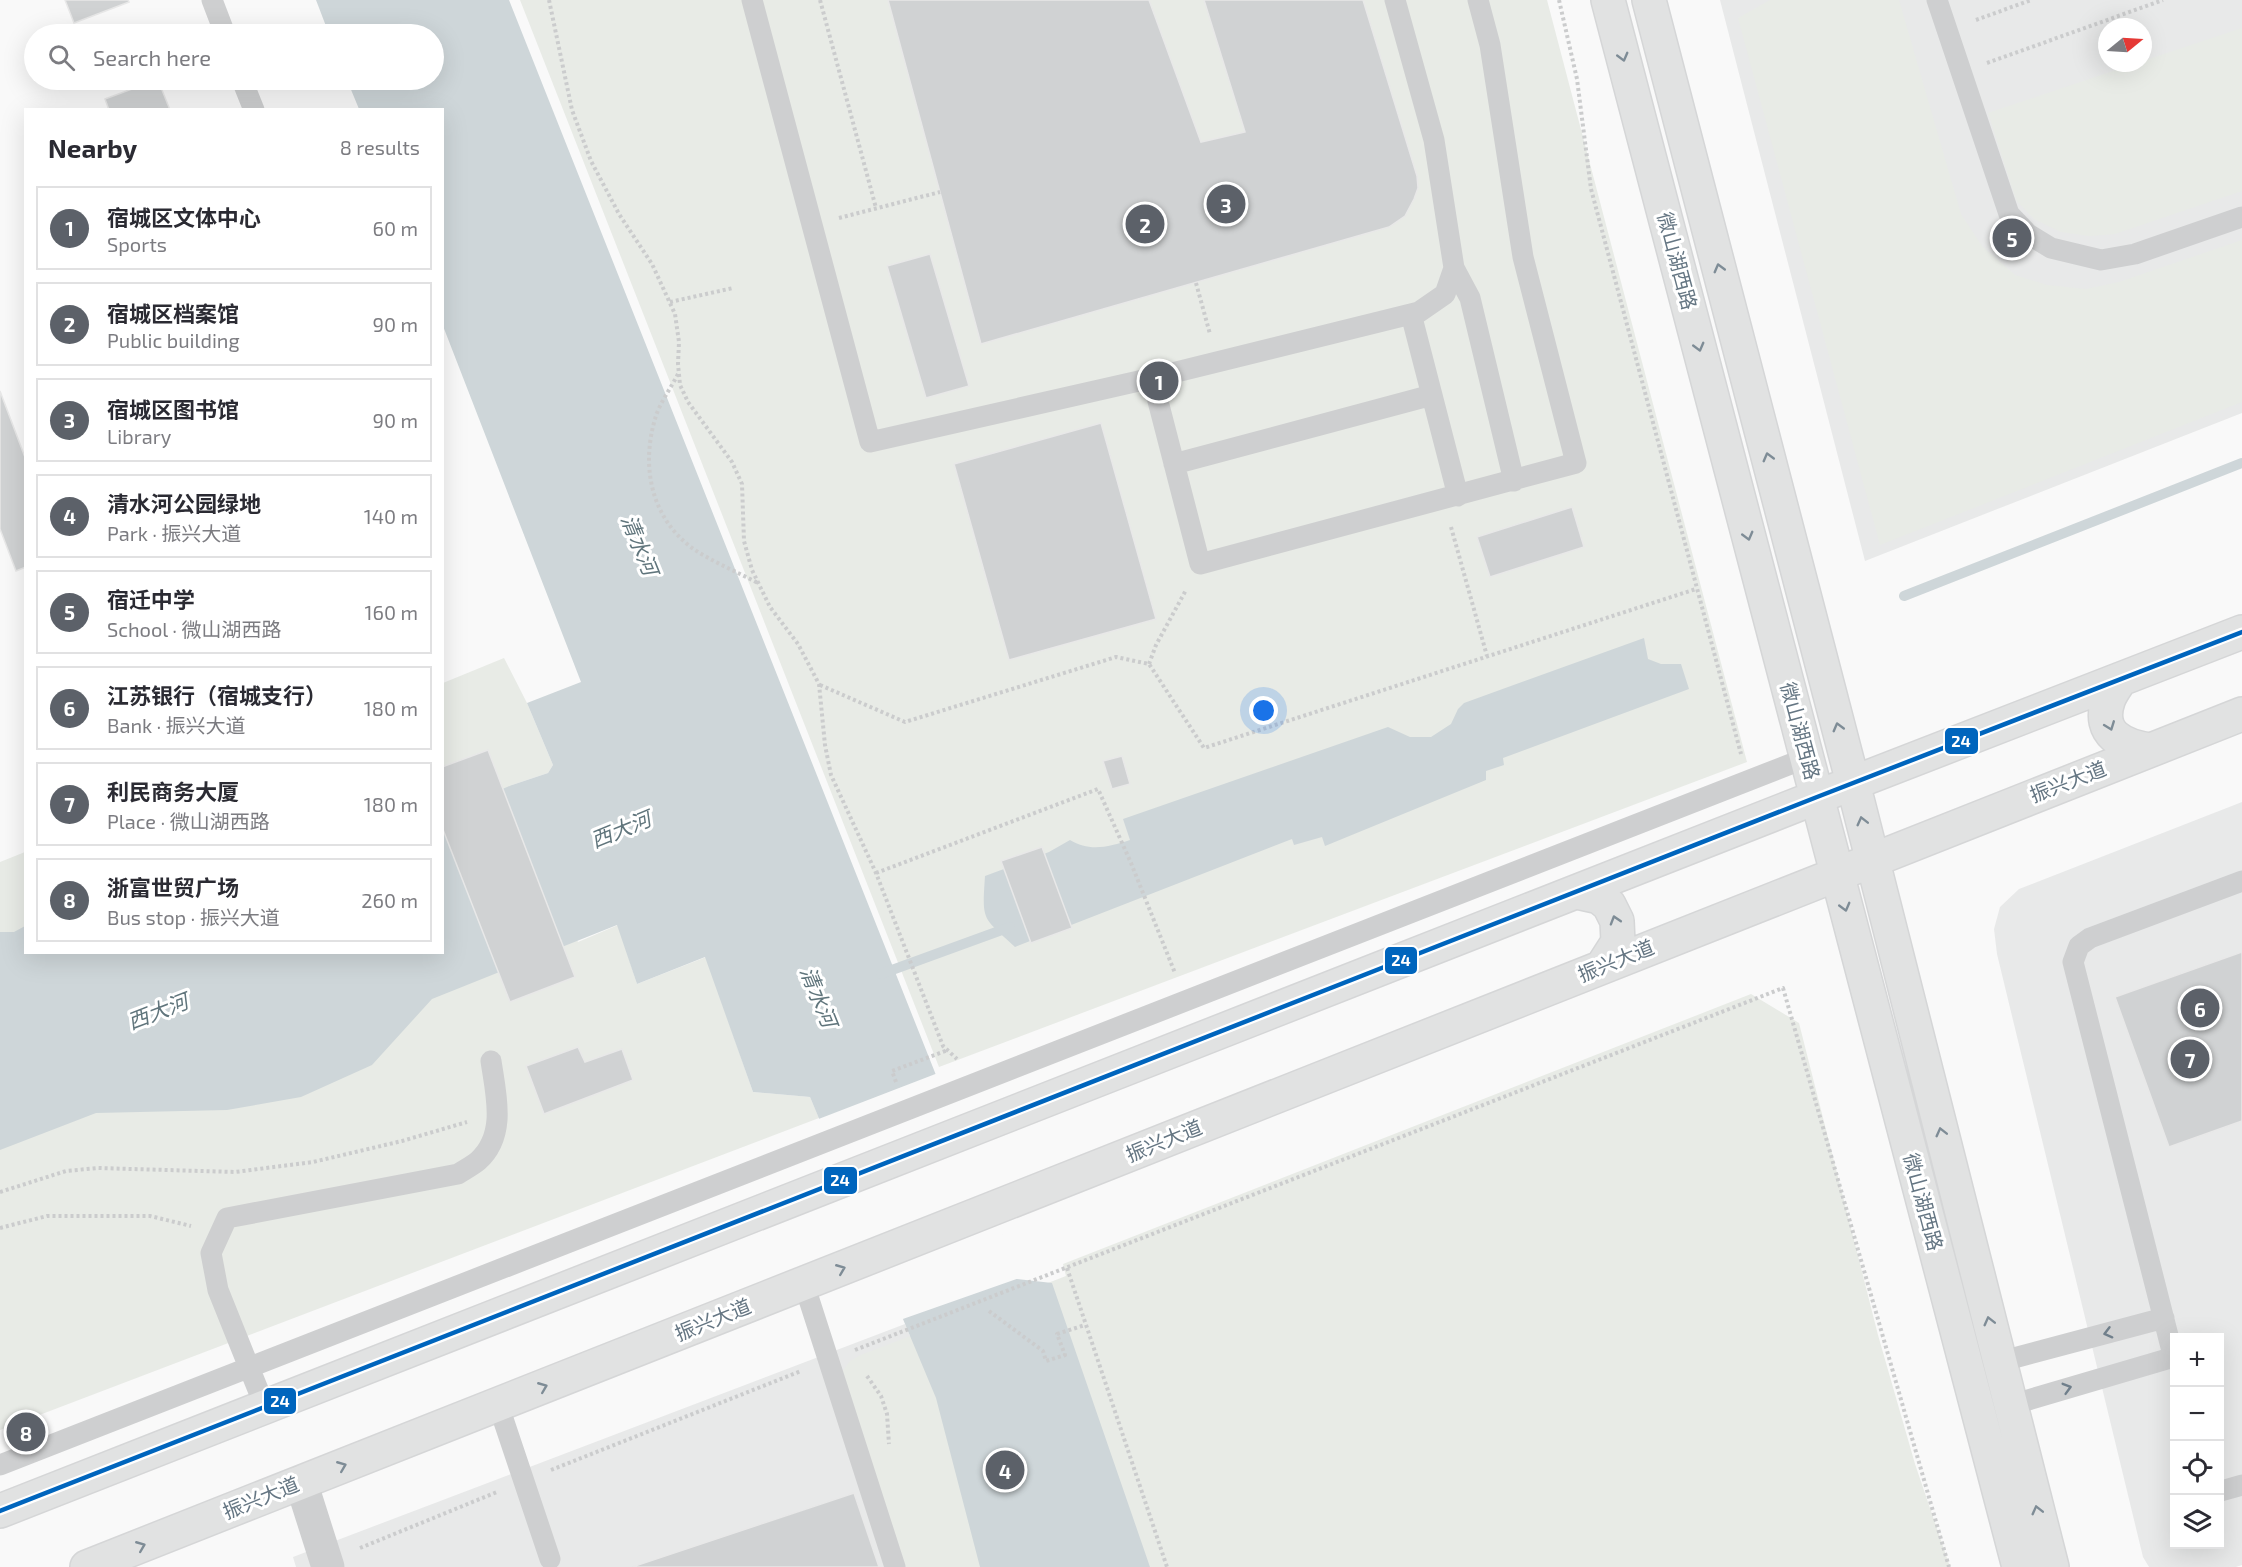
<!DOCTYPE html>
<meta charset="utf-8">
<style>
body{margin:0;font-family:"Exo 2","Noto Sans SC",sans-serif;background:#f2f2f3;color:#2b2b33}
.controls{position:absolute;right:18px;bottom:18px;display:grid;overflow:hidden;border-radius:0px;box-shadow:0 6px 24px #0002}
.controls button{width:54px;height:54px;display:grid;place-items:center;padding:0;border:0;border-bottom:2px solid #e1e1e2;background:#fff;color:#2b2b33;font:30px sans-serif}
.compass{position:absolute;left:2098px;top:18px;width:54px;height:54px;border-radius:50%;background:#fff;box-shadow:0 6px 24px #0002;rotate:72deg}
.you{position:absolute;left:1264px;top:711px;width:21px;height:21px;margin:-15px;border:4px solid #fff;border-radius:50%;background:#1a73e8;box-shadow:0 0 0 9px #1a73e833}
.badge{display:grid;place-items:center;width:39px;height:39px;border-radius:50%;background:#5c6169;color:#fff;font-size:20px;font-weight:700}
.pin{position:absolute;translate:-50% -50%;border:3px solid #fff;box-shadow:0 2px 6px #0006}
.list{margin:0;padding:0;list-style:none}
h2{display:flex;justify-content:space-between;align-items:center;height:78px;margin:0;padding:0 24px;font-size:26px}
h2 small{font-size:20px;font-weight:400;color:#7c7c81}
.list li{display:grid;grid-template-columns:39px 1fr auto;gap:18px;align-items:center;box-sizing:border-box;height:84px;margin:0 12px 12px;padding:0 12px;border:2px solid #e1e1e2;border-radius:0px}
.list b{display:block;font-size:22px;white-space:nowrap}
.list p{margin:0;font-size:20px;white-space:nowrap;color:#7c7c81}
.list em{font-size:20px;font-style:normal;color:#7c7c81}
.icon{flex:none;width:33px;height:33px;fill:none;stroke:currentColor;stroke-width:2;stroke-linecap:round;stroke-linejoin:round}
.map{position:relative;flex:none;width:2242px;height:1567px;overflow:hidden}
.search{position:absolute;background:#fff;box-shadow:0 6px 24px #0002;left:24px;top:24px;width:420px;height:66px;display:flex;align-items:center;gap:15px;box-sizing:border-box;padding:0 21px;border-radius:33px;color:#7c7c81;font-size:22px}
.panel{position:absolute;background:#fff;box-shadow:0 6px 24px #0002;left:24px;top:108px;width:420px;height:846px;border-radius:0px}
.map>svg:first-child{display:block}
</style>
<div class="map">
<svg width="2242" height="1567" viewBox="0 0 2242 1567">
<rect width="100%" height="100%" fill="#f9f9f9"/>
<path fill="#e8e9e9" fill-rule="evenodd" d="M1720,0h522v413l-377,148zM2107,27h36v36h-36z
M2242,802v763l-6,2h-87l-6,-10 -146,-603 -3,-25 6,-22 19,-18zM2174,1338h46v206h-46z
M905,1324l31,74 44,169h-684l-3,-10z"/>
<path fill="#e8ebe6" d="M520,0h1027l200,762 -808,305z
M1770,0h129l62,214 21,32 33,29 32,10 39,4 33,-7 123,-42v162l-362,143 -142,-527z
M2242,28v163l-127,43 -26,2 -28,-4 -27,-13 -18,-19 -28,-87 149,-50h6v-2z
M504,658l23,45 26,62 -5,8 -36,12 66,157 40,-17 19,59 69,-27 47,135 57,5 9,21 -819,312v-568l25,-10 1,100h416l1,-269z
M1751,994l48,29 79,312 37,129 35,103h-1044l-64,-195 8,-11 11,-6 205,-79 -3,-12z"/>
<path fill="#ced6d9" d="M316,0h193l508,1279 35,4 98,284h-170l-44,-169 -126,-301 -57,-5 -48,-135 -68,27 -20,-59 -185,74 -60,66 -71,32 -74,13 -131,3 -96,37v-218h14l11,-6 1,26h416l1,-138 69,-29 36,-12 5,-8 -26,-62 54,-21 -138,-356 -1,-216 -83,-1 -12,-29h87v-46h-105z
M1644,638l4,21 13,5h20l8,25 -186,69 1,7 -18,6v9l-161,66 -3,-9 -28,8 -2,-6 -277,108c-33,-31 -33,-25 -30,-71l64,-24 21,-12c19,12 39,7 60,0l-7,-21 265,-92 22,10h21l20,-13 7,-15 6,-6z"/>
<path fill="#f9f9f9" d="M938,1073l81,203 3,1 -122,43 -84,-200z"/>
<g fill="none" stroke-linecap="round" stroke-linejoin="round">
<path stroke="#ced6d9" stroke-width="10" d="M1904,596l338,-133
M881,974l129,-47"/>
</g>
<path fill="#d0d2d3" stroke="#e8e8e8" stroke-width="1.5" d="M65,0h63l1,2 -55,21z
M888,0h261l52,142 44,-10 -41,-132h159l54,176 1,12 -4,11 -9,17 -16,11 -408,117z
M156,80h2l12,30h-61l-4,-11z
M930,254l39,132 -43,12 -39,-132z
M0,391l26,69v107l-10,4 -16,-42z
M1101,423l55,196 -147,41 -55,-196z
M1572,507l12,40 -94,30 -13,-40z
M488,750l87,227 -65,25 -68,-175v-60z
M1122,756l8,28 -18,5 -9,-28z
M1042,847l30,81 -41,15 -30,-82z
M2242,952v169l-73,26 -54,-150z
M578,1047l7,15 37,-13 11,31 -89,34 -18,-48z
M854,1493l25,74h-247z"/>
<g fill="none" stroke-linecap="round" stroke-linejoin="round">
<defs>
<path id="secondary" d="M1608,0l411,1567
M1649,0l204,783 199,784
M2120,680c-4,6 -10,14 -12,21 -11,33 15,45 42,49
M1576,892l23,5 10,8 8,16 1,21 -16,25
M0,1511l1817,-714 425,-165
M87,1567l2155,-853"/>
</defs>
<use href="#secondary" stroke="#d5d6d7" stroke-width="36"/>
<path stroke="#cbcccd" stroke-width="4" stroke-dasharray="3 3" stroke-linecap="butt" d="M549,0l23,110 19,51 28,53 33,50 23,50 4,28 -1,22 2,21 8,17 44,60 10,22 2,57 8,29 18,37 28,37 21,40 6,61 6,30 45,98 67,173 14,13
M820,0l56,208
M1559,0l18,79 14,110 150,565
M1976,20l55,-20
M1987,63l176,-63
M839,218l101,-26
M1196,283l14,51
M670,302l63,-14
M678,374c-7,14 -19,30 -23,45 -14,48 -4,98 37,129 19,13 45,24 66,35
M1451,527l36,129
M1149,664l7,-19 30,-55
M820,685l85,37 211,-65 33,7 55,84 492,-159
M876,873l222,-84 33,74 44,110
M896,1082l-4,-11 56,-21
M0,1192l66,-21 32,-3 137,4 78,-10 89,-21 65,-19
M0,1228l47,-12h103l41,10
M1067,1268l100,299
M989,1311l54,40 3,10 19,-6 -8,-21 28,-9
M855,1350l928,-362 166,579
M867,1376l14,20 6,18 2,30
M551,1470l250,-99
M360,1548l137,-56"/>
<path stroke="#cecfd0" stroke-width="21" d="M212,0l13,34
M752,0l118,442 282,-64 267,-66 26,-18 9,-26 -20,-128 -39,-140
M1937,0l72,214 19,20 23,14 50,12 34,-6 107,-37
M242,80l12,30
M1454,268l16,30 44,183
M1411,314l47,182
M1152,378l48,186 376,-101 -53,-206 -33,-212 -12,-45
M1174,464l258,-69
M804,1284l91,283
M2174,1359l-101,-397 6,-16 11,-8 152,-57
M1999,1362l165,-44
M498,1404l52,155
M2011,1405l163,-48
M265,1407l-47,-117 -7,-37 16,-35 231,-44c6,-4 14,-8 20,-13 29,-26 18,-66 13,-100
M0,1465l1806,-707
M2220,1490l1,1 21,-6"/>
<path stroke="#cecfd0" stroke-width="33" d="M301,1482l27,85"/>
<use href="#secondary" stroke="#e1e2e2" stroke-width="33"/>
<defs>
<path id="bus-1" d="M0,1511l1817,-714 425,-165"/>
</defs>
<use href="#bus-1" stroke="#fff" stroke-width="9"/>
<use href="#bus-1" stroke="#0065bd" stroke-width="4.5"/>
</g>
<defs><path id="oneway-chevron" d="M-2-3.5L2.5 0L-2 3.5" fill="none" stroke-width="1.6" stroke-linecap="round" stroke-linejoin="round" transform="scale(1.5)"/></defs>
<g stroke="#7e8c96">
<use href="#oneway-chevron" transform="translate(1623 57) rotate(75)"/>
<use href="#oneway-chevron" transform="translate(1719 268) rotate(-105)"/>
<use href="#oneway-chevron" transform="translate(1699 347) rotate(75)"/>
<use href="#oneway-chevron" transform="translate(1768 457) rotate(-105)"/>
<use href="#oneway-chevron" transform="translate(1748 536) rotate(75)"/>
<use href="#oneway-chevron" transform="translate(2110 726) rotate(69)"/>
<use href="#oneway-chevron" transform="translate(1838 727) rotate(-105)"/>
<use href="#oneway-chevron" transform="translate(1862 821) rotate(-104)"/>
<use href="#oneway-chevron" transform="translate(1845 907) rotate(75)"/>
<use href="#oneway-chevron" transform="translate(1615 920) rotate(-107)"/>
<use href="#oneway-chevron" transform="translate(1941 1132) rotate(-104)"/>
<use href="#oneway-chevron" transform="translate(841 1269) rotate(-22)"/>
<use href="#oneway-chevron" transform="translate(1989 1321) rotate(-104)"/>
<use href="#oneway-chevron" transform="translate(543 1387) rotate(-22)"/>
<use href="#oneway-chevron" transform="translate(342 1466) rotate(-22)"/>
<use href="#oneway-chevron" transform="translate(2037 1510) rotate(-104)"/>
<use href="#oneway-chevron" transform="translate(141 1546) rotate(-22)"/>
</g>
<g stroke="#707f8b">
<use href="#oneway-chevron" transform="translate(2108 1333) rotate(165)"/>
<use href="#oneway-chevron" transform="translate(2067 1388) rotate(-16)"/>
</g>
<g text-anchor="middle" stroke-width="6" stroke-linejoin="round" paint-order="stroke">
<g font-size="20" fill="#657683" stroke="#fff">
<text transform="translate(1677 261) rotate(75)" y="7">微山湖西路</text>
<text transform="translate(1800 731) rotate(75)" y="7">微山湖西路</text>
<text transform="translate(2068 782) rotate(-21)" y="7">振兴大道</text>
<text transform="translate(1616 961) rotate(-22)" y="7">振兴大道</text>
<text transform="translate(1164 1141) rotate(-22)" y="7">振兴大道</text>
<text transform="translate(1923 1202) rotate(75)" y="7">微山湖西路</text>
<text transform="translate(713 1320) rotate(-22)" y="7">振兴大道</text>
<text transform="translate(261 1498) rotate(-22)" y="7">振兴大道</text>
</g>
<g font-size="21" font-style="italic" fill="#60757c" stroke="#fff">
<text transform="translate(639 545) rotate(68)" y="7">清水河</text>
<text transform="translate(621 830) rotate(-22)" y="7">西大河</text>
<text transform="translate(818 997) rotate(68)" y="7">清水河</text>
<text transform="translate(158 1012) rotate(-21)" y="7">西大河</text>
</g>
</g>
<g stroke="#fff" stroke-width="2">
<rect x="1944" y="727" width="35" height="28" rx="6" fill="#0065bd"/>
<rect x="1384" y="946" width="34" height="29" rx="6" fill="#0065bd"/>
<rect x="823" y="1166" width="35" height="29" rx="6" fill="#0065bd"/>
<rect x="263" y="1387" width="34" height="28" rx="6" fill="#0065bd"/>
</g>
<g font-size="16" text-anchor="middle" font-weight="bold" fill="#fff">
<text x="1961" y="747">24</text>
<text x="1401" y="966">24</text>
<text x="840" y="1186">24</text>
<text x="280" y="1407">24</text>
</g>
</svg>
<div class="controls">
<button>+</button>
<button>−</button>
<button><svg class="icon" aria-label="locate" viewBox="0 0 24 24"><circle cx="12" cy="12" r="6"/><path d="M12 2v4M12 18v4M2 12h4M18 12h4"/></svg></button>
<button><svg class="icon" aria-label="layers" viewBox="0 0 24 24"><path d="M12 4l9 5-9 5-9-5zM3 14l9 5 9-5"/></svg></button>
</div>
<svg class="compass" viewBox="-18 -18 36 36"><path d="M0-13l5 13h-10z" fill="#e53935"/><path d="M0 13l5-13h-10z" fill="#7c7c81"/></svg>
<div class="you"></div>
<div class="pin badge" style="left:1159px;top:381px">1</div>
<div class="pin badge" style="left:1145px;top:224px">2</div>
<div class="pin badge" style="left:1226px;top:204px">3</div>
<div class="pin badge" style="left:1005px;top:1470px">4</div>
<div class="pin badge" style="left:2012px;top:238px">5</div>
<div class="pin badge" style="left:2200px;top:1008px">6</div>
<div class="pin badge" style="left:2190px;top:1059px">7</div>
<div class="pin badge" style="left:26px;top:1432px">8</div>
<div class="search"><svg class="icon" aria-label="search" viewBox="0 0 24 24"><circle cx="10" cy="10" r="6"/><path d="M15 15l6 6"/></svg>Search here</div>
<section class="panel">
<h2>Nearby<small>8 results</small></h2>
<ul class="list">
<li><span class="badge">1</span><div><b>宿城区文体中心</b><p>Sports</p></div><em>60 m</em></li>
<li><span class="badge">2</span><div><b>宿城区档案馆</b><p>Public building</p></div><em>90 m</em></li>
<li><span class="badge">3</span><div><b>宿城区图书馆</b><p>Library</p></div><em>90 m</em></li>
<li><span class="badge">4</span><div><b>清水河公园绿地</b><p>Park · 振兴大道</p></div><em>140 m</em></li>
<li><span class="badge">5</span><div><b>宿迁中学</b><p>School · 微山湖西路</p></div><em>160 m</em></li>
<li><span class="badge">6</span><div><b>江苏银行（宿城支行）</b><p>Bank · 振兴大道</p></div><em>180 m</em></li>
<li><span class="badge">7</span><div><b>利民商务大厦</b><p>Place · 微山湖西路</p></div><em>180 m</em></li>
<li><span class="badge">8</span><div><b>浙富世贸广场</b><p>Bus stop · 振兴大道</p></div><em>260 m</em></li>
</ul>
</section>
</div>
